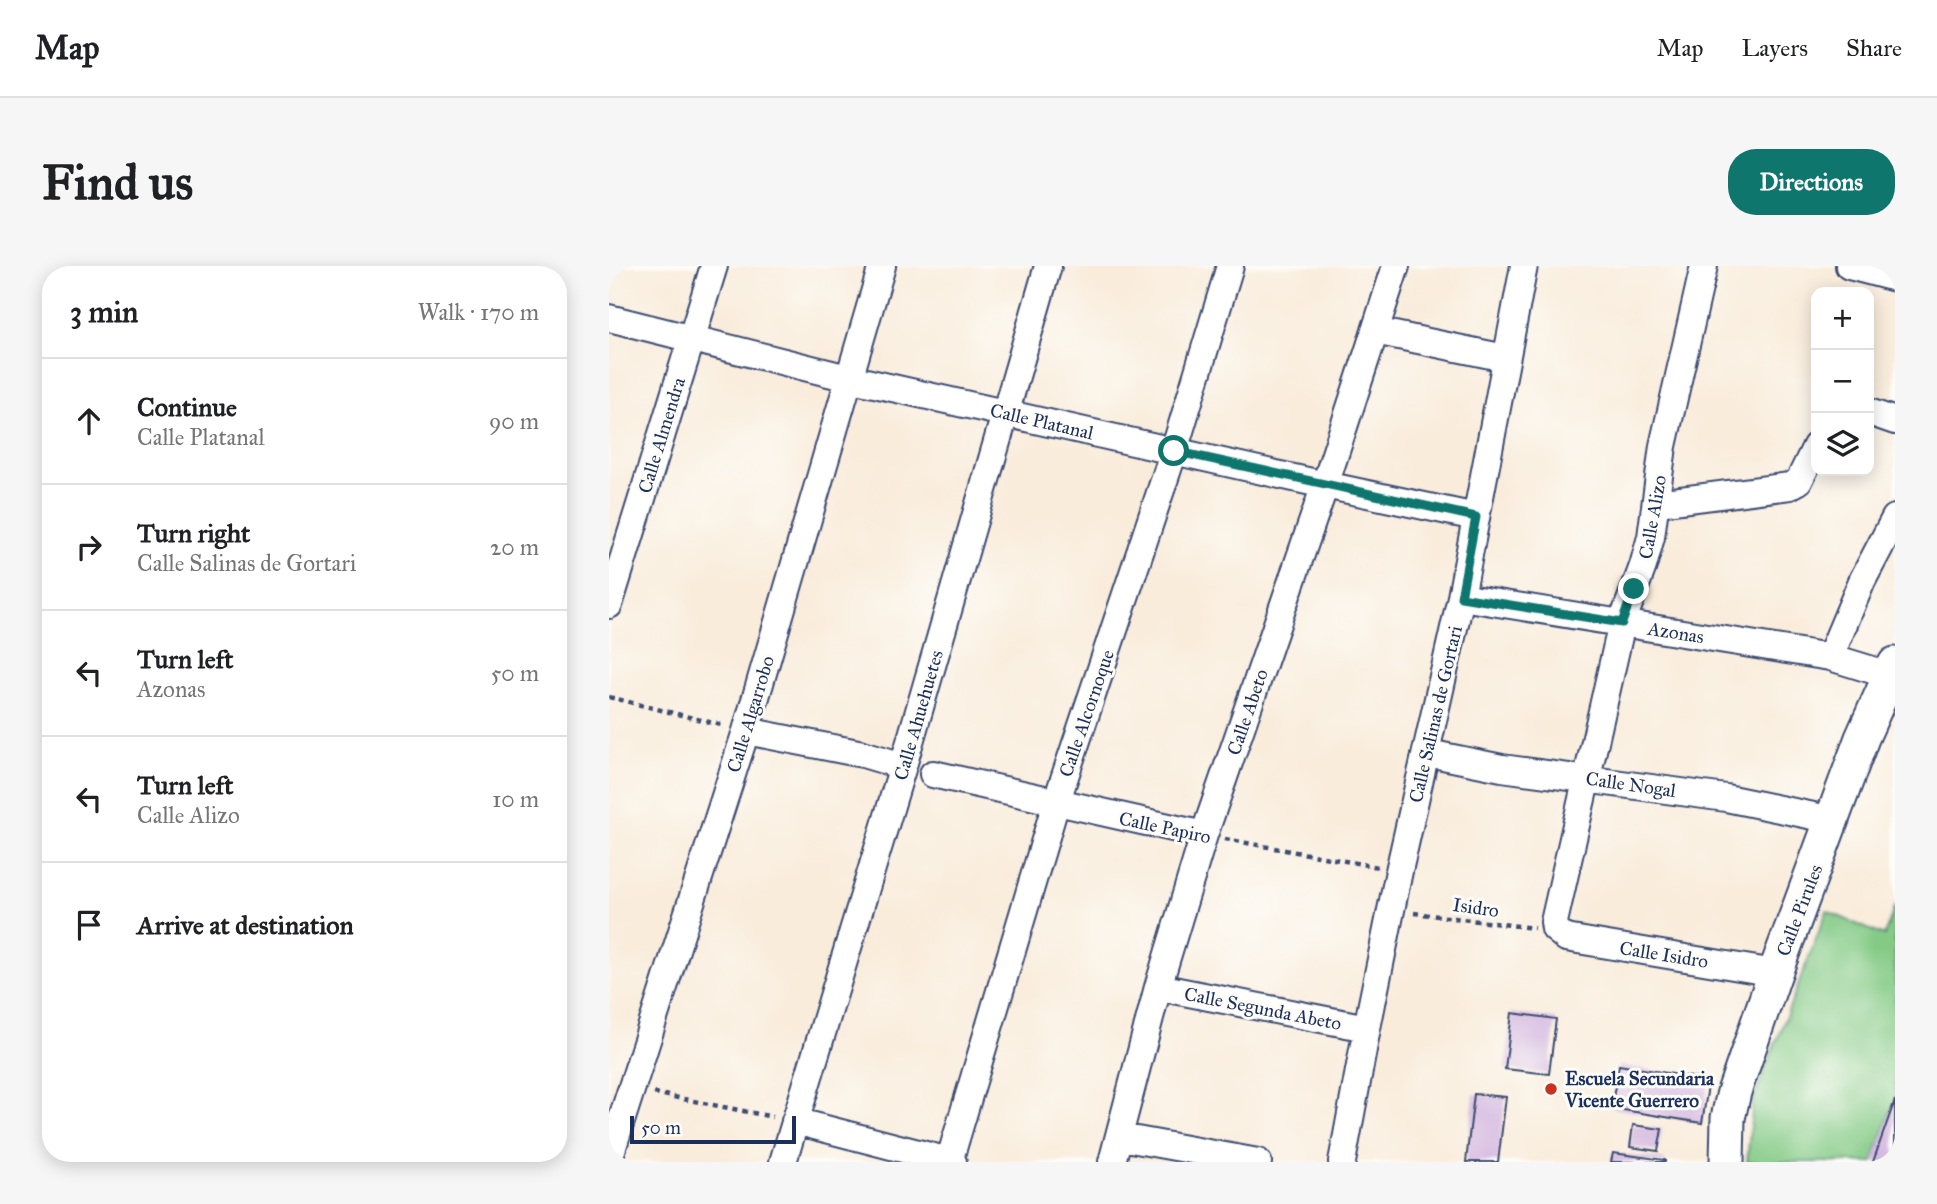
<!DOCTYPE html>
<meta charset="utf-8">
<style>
body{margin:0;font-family:"IM FELL Great Primer",serif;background:#f6f6f6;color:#202124}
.controls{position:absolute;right:21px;top:21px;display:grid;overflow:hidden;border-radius:14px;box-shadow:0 4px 18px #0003}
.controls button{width:63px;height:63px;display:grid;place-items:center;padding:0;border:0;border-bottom:2px solid #e0e0e0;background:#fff;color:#202124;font:35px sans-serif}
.scale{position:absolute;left:21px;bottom:18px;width:166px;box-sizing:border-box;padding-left:7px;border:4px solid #1b2f5e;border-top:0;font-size:19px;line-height:24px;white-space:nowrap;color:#1b2f5e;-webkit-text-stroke:5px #fdfcf7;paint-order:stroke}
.stop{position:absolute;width:21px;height:21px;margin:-16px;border:5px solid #0f766e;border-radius:50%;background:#fff}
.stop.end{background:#0f766e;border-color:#fff;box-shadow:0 2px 7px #0008}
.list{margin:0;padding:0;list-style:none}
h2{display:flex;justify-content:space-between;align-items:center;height:91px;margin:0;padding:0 28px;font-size:30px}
h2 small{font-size:23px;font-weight:400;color:#757577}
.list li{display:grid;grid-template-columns:46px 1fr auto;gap:21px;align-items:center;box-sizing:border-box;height:126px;padding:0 28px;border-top:2px solid #e0e0e0}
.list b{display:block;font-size:26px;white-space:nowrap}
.list p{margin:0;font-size:23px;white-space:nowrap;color:#757577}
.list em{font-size:23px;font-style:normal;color:#757577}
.icon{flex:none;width:38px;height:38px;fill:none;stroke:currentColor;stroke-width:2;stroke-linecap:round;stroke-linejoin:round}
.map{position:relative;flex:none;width:1286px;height:896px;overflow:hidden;border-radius:28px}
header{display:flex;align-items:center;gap:42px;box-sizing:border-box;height:98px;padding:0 35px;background:#fff;border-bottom:2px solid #e0e0e0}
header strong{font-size:33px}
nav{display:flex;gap:38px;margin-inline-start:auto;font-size:24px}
.intro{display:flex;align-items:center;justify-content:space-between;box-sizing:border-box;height:168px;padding:0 42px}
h1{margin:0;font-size:49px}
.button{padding:18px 32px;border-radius:28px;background:#0f766e;color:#fff;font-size:24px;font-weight:700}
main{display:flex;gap:42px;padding:0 42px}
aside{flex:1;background:#fff;border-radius:28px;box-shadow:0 4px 18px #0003}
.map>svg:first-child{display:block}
</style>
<header>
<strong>Map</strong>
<nav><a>Map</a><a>Layers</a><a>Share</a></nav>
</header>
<div class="intro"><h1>Find us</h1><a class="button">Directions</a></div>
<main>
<aside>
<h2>3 min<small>Walk · 170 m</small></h2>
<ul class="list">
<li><svg class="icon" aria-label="ahead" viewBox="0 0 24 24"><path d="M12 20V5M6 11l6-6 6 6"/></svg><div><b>Continue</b><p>Calle Platanal</p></div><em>90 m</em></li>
<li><svg class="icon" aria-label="right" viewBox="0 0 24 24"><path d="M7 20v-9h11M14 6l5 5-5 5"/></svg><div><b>Turn right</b><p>Calle Salinas de Gortari</p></div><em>20 m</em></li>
<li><svg class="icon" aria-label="left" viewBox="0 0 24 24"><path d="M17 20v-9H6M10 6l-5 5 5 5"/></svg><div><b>Turn left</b><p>Azonas</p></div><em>50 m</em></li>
<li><svg class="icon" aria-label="left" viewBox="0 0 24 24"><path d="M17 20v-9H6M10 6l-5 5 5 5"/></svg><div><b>Turn left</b><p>Calle Alizo</p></div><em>10 m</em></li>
<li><svg class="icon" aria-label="arrive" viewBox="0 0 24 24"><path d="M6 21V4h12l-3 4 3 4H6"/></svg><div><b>Arrive at destination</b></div></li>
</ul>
</aside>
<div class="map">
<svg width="1286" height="896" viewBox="0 0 1286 896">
<rect width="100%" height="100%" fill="#fdfcf7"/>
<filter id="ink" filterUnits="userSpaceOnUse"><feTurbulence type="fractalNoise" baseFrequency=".0143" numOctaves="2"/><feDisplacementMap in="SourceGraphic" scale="14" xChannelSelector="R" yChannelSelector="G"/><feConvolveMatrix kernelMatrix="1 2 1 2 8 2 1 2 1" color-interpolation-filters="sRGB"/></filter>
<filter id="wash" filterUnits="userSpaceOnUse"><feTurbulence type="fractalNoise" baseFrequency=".00686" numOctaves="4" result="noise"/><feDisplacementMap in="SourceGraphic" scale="28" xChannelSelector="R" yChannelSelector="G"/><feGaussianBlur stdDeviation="1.57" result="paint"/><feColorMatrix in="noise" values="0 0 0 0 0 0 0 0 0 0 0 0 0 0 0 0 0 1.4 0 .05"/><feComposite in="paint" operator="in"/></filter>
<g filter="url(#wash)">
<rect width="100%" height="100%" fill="#f9ecdb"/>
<path fill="#84ca86" stroke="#507c72" stroke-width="2" d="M1286,640v193l-22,63h-126l6,-61 74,-190 57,25z"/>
<g id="blocks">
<path fill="#d4b8e0" d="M903,747l44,6 -7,55 -44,-5z
M1010,799l90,15 -7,43 -91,-15z
M865,828l32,3 -8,65h-32z
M1286,835v61h-22l22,-62z
M1024,859l29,4 -4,22 -28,-4z
M1004,887l52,7v2h-54z"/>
</g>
</g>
<g filter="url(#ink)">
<use href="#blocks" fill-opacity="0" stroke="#3c4b71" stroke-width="2"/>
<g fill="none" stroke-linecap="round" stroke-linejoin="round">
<defs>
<path id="minor" d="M1095,0l-41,180 -12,91 -8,29 -21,57 -68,299 1,7 11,9 209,35
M1240,0l46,12
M0,52l239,60 477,107 151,32
M766,65l130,27
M1260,146l26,9
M1048,237l133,-17 9,-5 17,-35
M852,331l369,60 59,18
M0,339l105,-339
M1221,391l32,-76 33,-63
M137,465l117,23 40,12
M819,487l74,15 224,30 107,22
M324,508l271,61
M549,721l209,41
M186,855l158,41
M511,871l138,25
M0,893l137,-428 136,-465
M174,896l120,-396 145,-500
M340,896l107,-359 118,-352 56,-185
M503,896l46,-175 46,-152 121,-350 71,-219
M733,896l25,-134 32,-157 62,-274 63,-331"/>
<path id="tertiary" d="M1118,896l1,-44 6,-26 41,-119 87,-235 33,-74"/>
</defs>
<use href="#minor" stroke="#3c4b71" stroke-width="30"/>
<use href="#tertiary" stroke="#3c4b71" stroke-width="37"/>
<path stroke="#3c4b71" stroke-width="4.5" stroke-dasharray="5 5" stroke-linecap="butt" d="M0,431l116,29
M616,573l153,28
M805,647l120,15
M45,827l119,24"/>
<use href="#minor" stroke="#fff" stroke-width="26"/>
<use href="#tertiary" stroke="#fff" stroke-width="33"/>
</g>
</g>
<g fill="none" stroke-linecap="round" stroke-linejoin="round" filter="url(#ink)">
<path stroke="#0f766e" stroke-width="9" d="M565,185l302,66 -15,80 161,26 12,-34"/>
</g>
<circle fill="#c8321e" stroke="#fdfcf7" stroke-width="2.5" cx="942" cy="823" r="7"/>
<g text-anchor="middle" stroke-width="6" stroke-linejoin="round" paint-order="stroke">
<g font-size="19" fill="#1b2f5e" stroke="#fdfcf7">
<text transform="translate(433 155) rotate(13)" y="7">Calle Platanal</text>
<text transform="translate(52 169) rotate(-73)" y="7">Calle Almendra</text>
<text transform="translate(1043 251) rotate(-80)" y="7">Calle Alizo</text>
<text transform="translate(1067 366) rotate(9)" y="7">Azonas</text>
<text transform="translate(638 446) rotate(-71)" y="7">Calle Abeto</text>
<text transform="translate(477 447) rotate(-71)" y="7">Calle Alcornoque</text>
<text transform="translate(141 448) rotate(-73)" y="7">Calle Algarrobo</text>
<text transform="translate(826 448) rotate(-77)" y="7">Calle Salinas de Gortari</text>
<text transform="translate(309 449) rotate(-74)" y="7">Calle Ahuehuetes</text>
<text transform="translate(1022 518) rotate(8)" y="7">Calle Nogal</text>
<text transform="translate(556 561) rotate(12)" y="7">Calle Papiro</text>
<text transform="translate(867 641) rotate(8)" y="7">Isidro</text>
<text transform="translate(1190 644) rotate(-69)" y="7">Calle Pirules</text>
<text transform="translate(1055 688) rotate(9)" y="7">Calle Isidro</text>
<text transform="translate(654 742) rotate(11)" y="7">Calle Segunda Abeto</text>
</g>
<g font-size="19" font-weight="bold" fill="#1b2f5e" stroke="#fdfcf7" text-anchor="start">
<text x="956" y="819">Escuela Secundaria<tspan x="956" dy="22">Vicente Guerrero</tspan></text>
</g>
</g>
</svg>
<div class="controls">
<button>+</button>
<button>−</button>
<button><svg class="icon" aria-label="layers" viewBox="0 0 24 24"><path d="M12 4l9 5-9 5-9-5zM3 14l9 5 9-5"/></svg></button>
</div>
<div class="scale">50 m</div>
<div class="stop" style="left:565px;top:185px"></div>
<div class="stop end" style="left:1025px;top:323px"></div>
</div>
</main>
